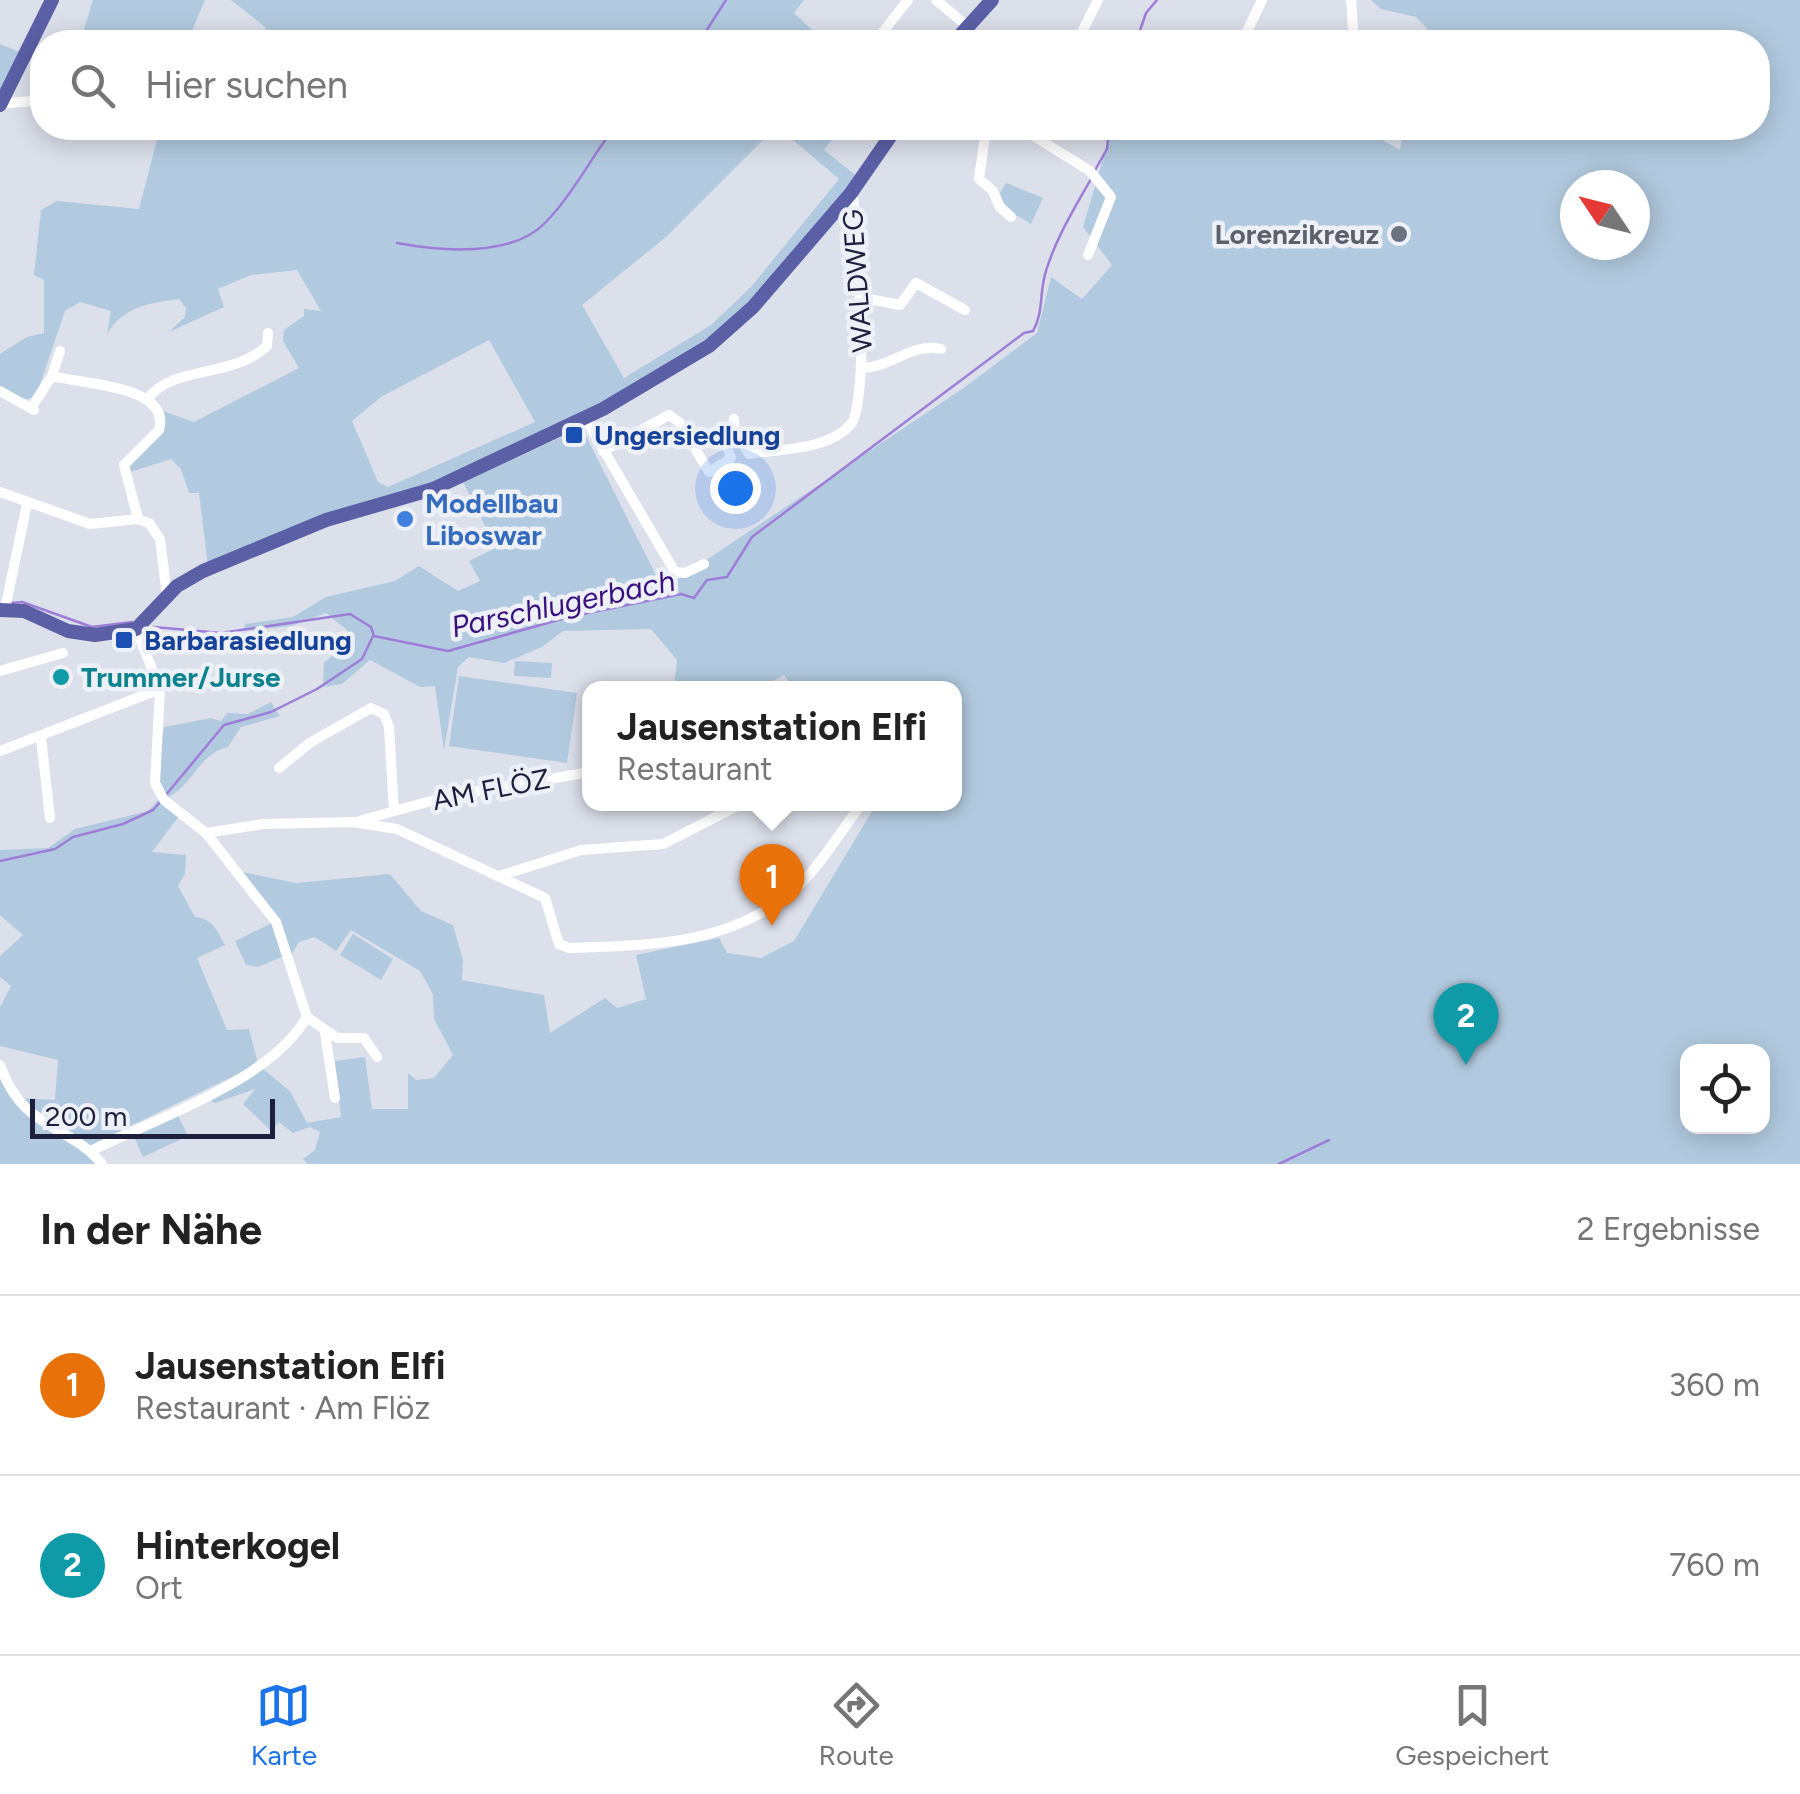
<!DOCTYPE html>
<html lang="de">
<meta charset="utf-8">
<style>
body{margin:0;font-family:Figtree,sans-serif;background:#f6f6f6;color:#222}
.controls{position:absolute;right:30px;bottom:30px;display:grid;overflow:hidden;border-radius:20px;box-shadow:0 5px 25px #0003}
.controls button{width:90px;height:90px;display:grid;place-items:center;padding:0;border:0;border-bottom:2px solid #e0e0e0;background:#fff;color:#222;font:50px sans-serif}
.compass{position:absolute;left:1560px;top:170px;width:90px;height:90px;border-radius:50%;background:#fff;box-shadow:0 5px 25px #0003;rotate:305deg}
.scale{position:absolute;left:30px;bottom:25px;width:245px;box-sizing:border-box;padding-left:10px;border:5px solid #1d1f3c;border-top:0;font-size:28px;line-height:35px;white-space:nowrap;color:#1d1f3c;-webkit-text-stroke:8px #edf0f7;paint-order:stroke}
.you{position:absolute;left:735px;top:488px;width:35px;height:35px;margin:-25px;border:8px solid #fff;border-radius:50%;background:#1a73e8;box-shadow:0 0 0 15px #1a73e833}
.badge{display:grid;place-items:center;width:65px;height:65px;border-radius:50%;background:#1a73e8;color:#fff;font-size:32px;font-weight:700}
.pin{position:absolute;translate:-50% -82px;filter:drop-shadow(0 2px 5px #0008)}
.pin::after{content:'';position:absolute;top:52px;width:35px;height:30px;background:inherit;clip-path:polygon(0 0,100% 0,50% 100%)}
.popup{position:absolute;left:582px;top:681px;width:380px;height:130px;box-sizing:border-box;display:grid;place-content:center;border-radius:20px;background:#fff;filter:drop-shadow(0 2px 8px #0005);font-size:32px;white-space:nowrap;color:#767676}
.popup b{font-size:38px;color:#222}
.popup::after{content:'';position:absolute;left:50%;top:100%;margin-left:-20px;border:20px solid transparent;border-top-color:#fff}
.list{margin:0;padding:0;list-style:none}
h2{display:flex;justify-content:space-between;align-items:center;height:130px;margin:0;padding:0 40px;font-size:42px}
h2 small{font-size:32px;font-weight:400;color:#767676}
.list li{display:grid;grid-template-columns:65px 1fr auto;gap:30px;align-items:center;box-sizing:border-box;height:180px;padding:0 40px;border-top:2px solid #e0e0e0}
.list b{display:block;font-size:38px;white-space:nowrap}
.list p{margin:0;font-size:32px;white-space:nowrap;color:#767676}
.list em{font-size:32px;font-style:normal;color:#767676}
.icon{flex:none;width:55px;height:55px;fill:none;stroke:currentColor;stroke-width:2;stroke-linecap:round;stroke-linejoin:round}
.map{position:relative;flex:none;width:1800px;height:1164px;overflow:hidden}
.search{position:absolute;background:#fff;box-shadow:0 5px 25px #0003;left:30px;right:30px;top:30px;height:110px;display:flex;align-items:center;gap:25px;box-sizing:border-box;padding:0 35px;border-radius:40px;color:#767676;font-size:38px}
.sheet{height:490px;background:#fff}
nav{display:flex;justify-content:space-around;align-items:center;box-sizing:border-box;height:140px;border-top:2px solid #e0e0e0;background:#fff;font-size:28px;color:#767676}
nav a{display:grid;justify-items:center;gap:5px}
nav .on{color:#1a73e8}
.map>svg:first-child{display:block}
</style>
<div class="map">
<svg width="1800" height="1164" viewBox="0 0 1800 1164">
<rect width="100%" height="100%" fill="#dce0eb"/>
<path fill="#b2cadf" fill-rule="evenodd" d="M93,0h112l-18,42h-107z
M231,0h573l-10,13 31,29h-554l-6,-15z
M1371,0h429v1164h-1492l-5,-5 12,-9 5,-18 -10,-5 -17,6 -14,-11 -8,9 -28,-27 12,-15 -40,14 -8,-5 55,-30 28,23 17,32 34,-6 -6,-56 30,-4 7,52h36v-36l8,7 18,-2 19,-23 -19,-36 -1,-25 -13,-23 -69,-41 -15,21 -21,-14 -16,5 -9,15 -48,-85 54,11 94,-9 31,37 32,14 10,35 -1,20 82,15 6,38 55,-35 12,10 29,-9 -10,-44 83,-17 8,15 34,5 33,-17 80,-133 80,-4v-116h-161l-9,-13 -24,13h-86l3,-28 -26,-31 -88,2 -21,16 -38,16 -35,-6 -11,10 -14,83 -9,-64 -15,1 -50,-27 -28,24 -19,3 1,-24 19,-17 4,-16 -21,-17 -35,13 -47,5 1,-7 48,-7 33,-20 69,-16 24,-15 39,25 22,-10 -11,-20 27,-13 -33,-66 119,-54 81,161 302,-202 72,-54 14,-56 31,22 30,-34 -29,-38 29,-99h249l39,22 4,-22h354v-86h-318l-24,-25 -35,-8zM1575,185h60v60h-60zM1688,1052h74v74h-74z
M0,44l20,8 -20,37z
M160,128h615l-109,109 -84,68 42,73 87,-53 40,-38 88,-108 -60,-51h62l-17,22 34,27 -84,103 -60,58 -85,53 -161,79 -260,96 -9,-73h-10l-8,-24 -10,-10 -44,14 1,-9 36,-36 -4,-18 34,12 105,-54 -16,-27 1,-11 20,-14v-7l17,2 -24,-41 -46,5 -33,14 6,18 -55,25 16,-15 1,-9 -7,-9c-30,4 -56,8 -72,35l4,-23 -31,-9 -15,9 -27,79 -6,8 -9,2 -23,-14v-32l27,-17 17,-4v-53l-10,-5 7,-65 16,-9 82,8zM489,340l46,82 -147,65 -10,-5 -26,-61 29,-24z
M1006,183l37,15 -12,26 -24,-14 -7,-17z
M515,661l37,2 -1,15 -37,-2z
M459,676l118,17 -10,70 -118,-17z
M271,702l9,14 -39,11 -13,20c-29,7 -34,36 -59,50 -20,-19 -11,-46 -5,-70l47,-9 10,3 6,-8 21,1z
M159,799l20,17 -27,36 34,3 -1,19 -7,12 17,31c18,2 22,13 30,28l-28,13 30,72 22,-1 9,35 -171,83 -34,-21 -33,-28 35,2 3,-40 -58,-14v-39l11,-21 -11,-9v-21l23,-21 -23,-20v-65l48,-2 27,-19 73,-18z
M272,923l12,33 -26,11 -12,-2 -11,-24z
M353,934l40,25 -12,21 -41,-25z
M0,1076c16,47 64,59 99,88h-99z
M177,1113l11,23 -45,21 -10,-23z"/>
<g fill="none" stroke-linecap="round" stroke-linejoin="round">
<path stroke="#9d7dd8" stroke-width="2.5" d="M699,42l27,-42
M1136,42l10,-29 11,-13
M1094,172l13,-23 2,-21
M397,243c43,8 115,15 149,-21 26,-27 45,-64 68,-94
M11,603l11,-1 70,25 40,-5
M154,627l67,6 129,-19 21,13 3,9 74,15 121,-34 112,-23 13,4 13,-18 20,-3 25,-40 272,-204 9,-2c11,-19 6,-39 13,-60 10,-33 28,-62 45,-92
M165,796l59,-71 47,-13 46,-23 45,-30 11,-23
M0,861l55,-12 18,-12 50,-13 30,-14 7,-8
M1279,1164l50,-24"/>
<path stroke="#fff" stroke-width="10" d="M936,0l32,27
M1351,0l3,42
M875,42l33,-42
M1077,42l21,-42
M1242,42l20,-42
M0,104l42,-4
M986,128l-7,51 14,12 6,15 12,11
M1021,128l69,43 21,26 -23,58
M859,297l41,8 16,-22 49,27
M863,368c28,-1 50,-26 78,-19
M52,376c29,8 120,9 107,54l-35,35 14,54
M0,391l34,19
M148,398c28,-34 83,-19 119,-52l1,-13
M31,408l21,-32 8,-25
M585,418l90,154 10,1 19,-9
M734,419l1,14 14,21c31,-5 80,-4 102,-30 17,-20 11,-204 0,-231
M603,451l66,-36 11,8 29,49 22,-14 -8,-24
M0,492l90,32 48,-5 11,4 11,16 7,57
M5,609l22,-105
M0,671l63,-18
M41,738l9,80
M0,751l160,-62
M279,768l32,-26 60,-34 13,6 5,13 5,84
M359,821l86,-24 145,-25
M206,833l57,-9 90,-2 44,7 148,69 14,46 10,4c80,-3 160,-2 225,-58 26,-23 46,-58 67,-85
M499,876l82,-26 82,-6 78,-40
M307,1017l30,21h27l13,19
M325,1033l10,65
M0,1065c23,66 66,56 102,99
M91,1151c67,-34 178,-69 216,-134l-31,-95 -70,-89 -42,-33 -9,-17 5,-94 -24,-60"/>
<path stroke="#5b60a6" stroke-width="14" d="M954,42l38,-42
M0,105l52,-105
M0,610l24,1 44,20 27,4 41,-6 41,-43 26,-15 123,-51 107,-31 170,-80 106,-63 44,-39 98,-114 45,-65"/>
</g>
<circle fill="#6b7280" stroke="#edf0f7" stroke-width="4" cx="1399" cy="234" r="10"/>
<g fill="#1a4fb4" stroke="#edf0f7" stroke-width="4">
<rect x="564" y="425" width="20" height="20" rx="5"/>
<rect x="114" y="630" width="20" height="20" rx="5"/>
</g>
<circle fill="#3f7fe0" stroke="#edf0f7" stroke-width="4" cx="405" cy="519" r="10"/>
<circle fill="#0f9aa8" stroke="#edf0f7" stroke-width="4" cx="61" cy="677" r="10"/>
<g text-anchor="middle" stroke-width="9" stroke-linejoin="round" paint-order="stroke">
<g font-size="28" font-weight="bold" fill="#5b616d" stroke="#edf0f7" text-anchor="end">
<text x="1379" y="244">Lorenzikreuz</text>
</g>
<g font-size="28" fill="#1d1f3c" stroke="#edf0f7">
<text transform="translate(857 281) rotate(-94)" y="10">WALDWEG</text>
<text transform="translate(491 789) rotate(-11)" y="10">AM FLÖZ</text>
</g>
<g font-size="28" font-weight="bold" fill="#164399" stroke="#edf0f7" text-anchor="start">
<text x="594" y="445">Ungersiedlung</text>
<text x="144" y="650">Barbarasiedlung</text>
</g>
<g font-size="28" font-weight="bold" fill="#366cbe" stroke="#edf0f7" text-anchor="start">
<text x="425" y="513">Modellbau<tspan x="425" dy="32">Liboswar</tspan></text>
</g>
<g font-size="28" font-weight="bold" fill="#0d838f" stroke="#edf0f7" text-anchor="start">
<text x="81" y="687">Trummer/Jurse</text>
</g>
<g font-size="30" font-style="italic" fill="#38117e" stroke="#edf0f7">
<text transform="translate(563 604) rotate(-12)" y="10">Parschlugerbach</text>
</g>
</g>
</svg>
<div class="controls">
<button><svg class="icon" aria-label="locate" viewBox="0 0 24 24"><circle cx="12" cy="12" r="6"/><path d="M12 2v4M12 18v4M2 12h4M18 12h4"/></svg></button>
</div>
<svg class="compass" viewBox="-18 -18 36 36"><path d="M0-13l5 13h-10z" fill="#e53935"/><path d="M0 13l5-13h-10z" fill="#767676"/></svg>
<div class="scale">200 m</div>
<div class="you"></div>
<div class="pin badge" style="left:772px;top:926px;background:#e8710a">1</div>
<div class="popup"><b>Jausenstation Elfi</b>Restaurant</div>
<div class="pin badge" style="left:1466px;top:1065px;background:#0f9aa8">2</div>
<div class="search"><svg class="icon" aria-label="search" viewBox="0 0 24 24"><circle cx="10" cy="10" r="6"/><path d="M15 15l6 6"/></svg>Hier suchen</div>
</div>
<section class="sheet">
<h2>In der Nähe<small>2 Ergebnisse</small></h2>
<ul class="list">
<li><span class="badge" style="background:#e8710a">1</span><div><b>Jausenstation Elfi</b><p>Restaurant · Am Flöz</p></div><em>360 m</em></li>
<li><span class="badge" style="background:#0f9aa8">2</span><div><b>Hinterkogel</b><p>Ort</p></div><em>760 m</em></li>
</ul>
</section>
<nav>
<a class="on"><svg class="icon" aria-label="map" viewBox="0 0 24 24"><path d="M3 6l6-2 6 2 6-2v14l-6 2-6-2-6 2zM9 4v14M15 6v14"/></svg>Karte</a>
<a><svg class="icon" aria-label="directions" viewBox="0 0 24 24"><path d="M12 3l9 9-9 9-9-9zM9 14v-3h6M13 9l2 2-2 2"/></svg>Route</a>
<a><svg class="icon" aria-label="saved" viewBox="0 0 24 24"><path d="M7 4h10v16l-5-4-5 4z"/></svg>Gespeichert</a>
</nav>
